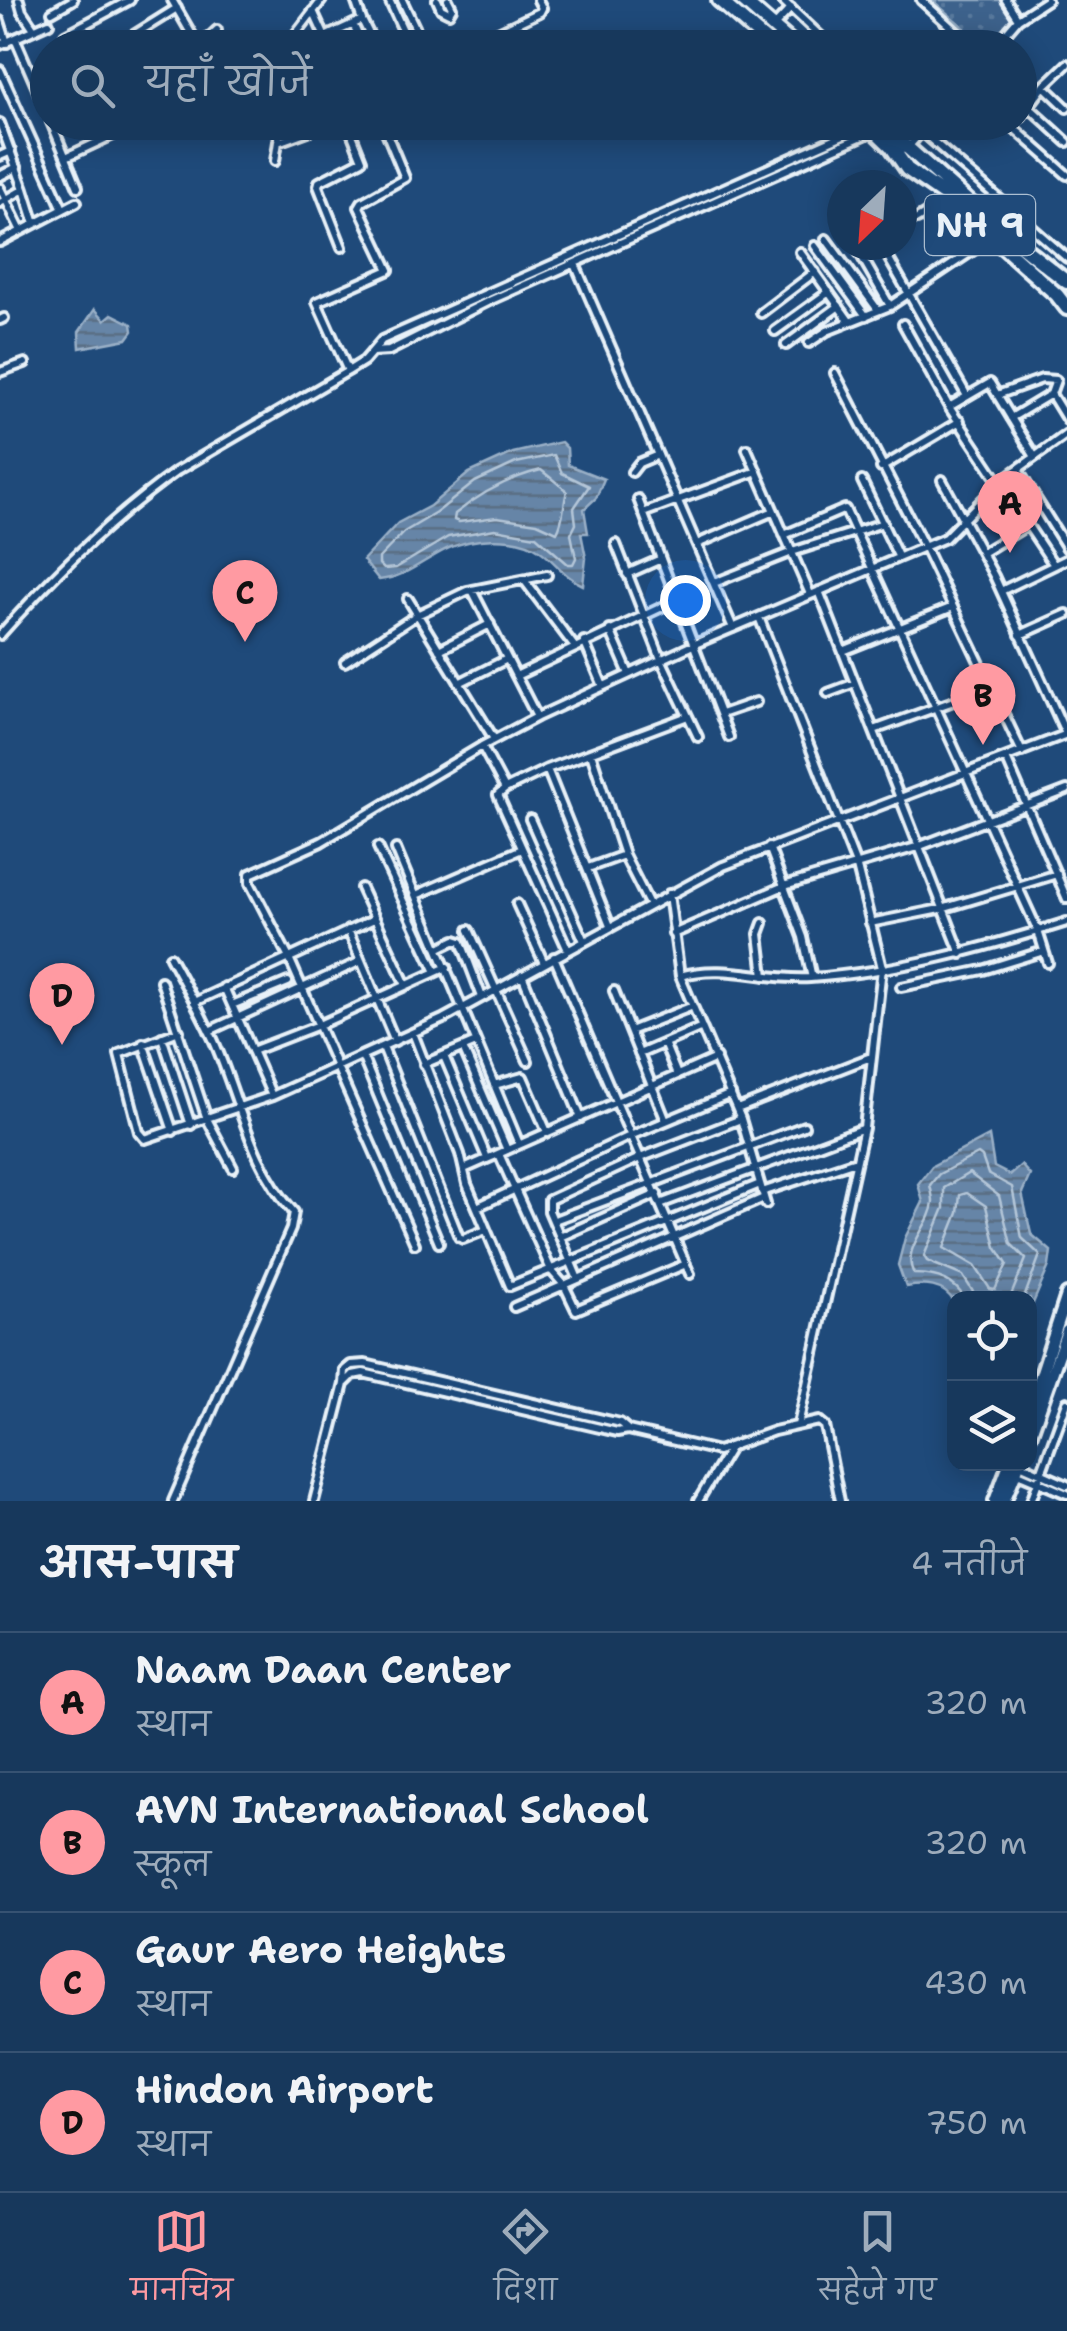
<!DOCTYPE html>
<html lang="hi">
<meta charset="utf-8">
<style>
body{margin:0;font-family:"Shantell Sans","Playpen Sans Deva",sans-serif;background:#203f62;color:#f1f3f6}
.controls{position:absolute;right:30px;bottom:30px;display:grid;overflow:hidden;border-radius:20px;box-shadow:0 5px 25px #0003}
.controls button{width:90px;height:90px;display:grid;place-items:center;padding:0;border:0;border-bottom:2px solid #365272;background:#17385c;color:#f1f3f6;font:50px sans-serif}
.compass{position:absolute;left:827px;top:170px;width:90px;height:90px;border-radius:50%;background:#17385c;box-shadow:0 5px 25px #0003;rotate:205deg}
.you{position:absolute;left:685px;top:600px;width:35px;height:35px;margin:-25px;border:8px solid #fff;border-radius:50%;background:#1a73e8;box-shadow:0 0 0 15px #1a73e833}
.badge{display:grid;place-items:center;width:65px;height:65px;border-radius:50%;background:#ff9aa2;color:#111;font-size:32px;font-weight:700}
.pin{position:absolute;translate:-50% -82px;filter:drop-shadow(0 2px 5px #0008)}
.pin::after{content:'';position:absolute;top:52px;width:35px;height:30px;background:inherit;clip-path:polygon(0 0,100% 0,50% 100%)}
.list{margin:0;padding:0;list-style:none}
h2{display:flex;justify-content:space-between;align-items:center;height:130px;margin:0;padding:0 40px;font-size:42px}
h2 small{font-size:32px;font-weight:400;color:#9eacbb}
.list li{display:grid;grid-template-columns:65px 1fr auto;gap:30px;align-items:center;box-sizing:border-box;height:140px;padding:0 40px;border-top:2px solid #365272}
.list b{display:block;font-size:38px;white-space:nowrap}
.list p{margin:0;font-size:32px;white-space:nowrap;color:#9eacbb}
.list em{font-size:32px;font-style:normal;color:#9eacbb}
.icon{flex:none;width:55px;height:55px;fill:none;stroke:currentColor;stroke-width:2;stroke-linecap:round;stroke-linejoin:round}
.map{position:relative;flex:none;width:1067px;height:1501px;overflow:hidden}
.search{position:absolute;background:#17385c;box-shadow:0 5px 25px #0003;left:30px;right:30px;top:30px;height:110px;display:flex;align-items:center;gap:25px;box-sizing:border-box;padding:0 35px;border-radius:55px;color:#9eacbb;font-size:38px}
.sheet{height:690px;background:#17385c}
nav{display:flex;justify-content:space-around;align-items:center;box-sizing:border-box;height:140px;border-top:2px solid #365272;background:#17385c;font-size:28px;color:#9eacbb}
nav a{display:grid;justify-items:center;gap:5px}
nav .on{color:#ff9aa2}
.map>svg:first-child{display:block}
</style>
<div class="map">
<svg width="1067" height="1501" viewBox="0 0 1067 1501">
<defs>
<pattern id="park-dots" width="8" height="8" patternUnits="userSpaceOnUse" patternTransform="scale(2.5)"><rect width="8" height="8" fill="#3c628c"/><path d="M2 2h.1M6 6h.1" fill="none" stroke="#58799d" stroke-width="1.8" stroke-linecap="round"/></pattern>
<pattern id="water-rules" width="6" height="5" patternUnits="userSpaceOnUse" patternTransform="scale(2.5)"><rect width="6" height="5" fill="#6685a7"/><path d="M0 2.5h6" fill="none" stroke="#596d82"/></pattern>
</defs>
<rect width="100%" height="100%" fill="#1f4a7a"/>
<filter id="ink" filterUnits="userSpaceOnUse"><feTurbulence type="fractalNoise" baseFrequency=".01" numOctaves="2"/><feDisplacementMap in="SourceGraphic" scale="20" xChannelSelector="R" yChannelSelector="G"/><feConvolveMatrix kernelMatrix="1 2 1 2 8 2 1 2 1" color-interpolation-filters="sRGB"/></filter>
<g filter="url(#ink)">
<path fill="url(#park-dots)" stroke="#92aac2" stroke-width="2.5" d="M932,0h71l9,17 -23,28h-5z"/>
<path fill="url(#water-rules)" stroke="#9ab0c7" stroke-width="2.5" d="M95,309l10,11 7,-6 20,10 1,7 -6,8 -47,9 -1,-16z
M561,442l6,6 1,17 36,14 -8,19 -12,11 4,24h-7l5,25 -3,27c-21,-9 -30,-28 -49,-38 -22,-12 -62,-9 -85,1 -25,11 -41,29 -70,32l-16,-20 35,-37 32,-17 39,-33 44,-20z
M989,1136l5,31 16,8 11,-10 9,10 -8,18 9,41 20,17 -2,15 -18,42 -1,-10h-76v4c-10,-18 -30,-18 -48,-15l-8,-22 7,-27 18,-36 -5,-18 14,-18z"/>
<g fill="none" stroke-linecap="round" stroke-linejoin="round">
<path stroke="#b4c6d8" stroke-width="2.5" d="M554,455l8,18 27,13 -15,22 2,16 -5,10 5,24 -3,6h-5l-32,-28 -41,-7 -47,8 -52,31 -12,1 -5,-5v-6l25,-26 32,-19 39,-31 41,-19z
M541,470l26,21c-4,14 -3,29 -10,41l-20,-9 -40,-6 -38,5 -5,-2 1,-6c27,-22 53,-36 86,-44z
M967,1193l19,13 10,41 11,17 -12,26 -5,-1 -15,-23 -31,-18 14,-35 2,-18z
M964,1298c-10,-19 -31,-24 -50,-24 -14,-26 17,-47 19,-72 0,-6 -2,-12 -3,-17l9,-11 39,-20 4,3 6,17 24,13 10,51 18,17 -16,43
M977,1298l-14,-22 -36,-15 -3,-5 20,-48v-20l25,-15 30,23 12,48 15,15 -16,39"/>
<defs>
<path id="street" d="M19,0l3,11 12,18
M172,0l27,47
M389,0l22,48
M402,0l23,48
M437,0l4,9 8,4 3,-5 -4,-8
M782,0l51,48
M921,0l53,48
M1006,0l12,19
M313,11l17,37
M52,12l21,-12
M362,20l14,28
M0,21l7,22
M353,24l11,24
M774,26l17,-18
M65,35l65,-35
M325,37l37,-17 -7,-20
M16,40l32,74
M0,45l49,-22
M200,46l17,-16
M113,48l64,-40
M285,48l37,-48
M465,48l75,-36 2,-4 -4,-8
M753,48l14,-7
M993,48l25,-29 29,-19
M0,70l63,139
M1044,86l23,22
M1028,106l39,36
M1020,118l24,-32 23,-22
M51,122l27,65
M911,122l156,136
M1007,122l60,53
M0,123l24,66 -24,14
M278,142l55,-20
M909,146l21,-24
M0,156l11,-5
M66,157l75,-35
M275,161l6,-39
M0,176l17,-9
M0,188l21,43
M24,189l11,35
M917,219l33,-20
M826,239l52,71
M0,242l77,-40
M855,245l35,61
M881,245l86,151
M815,246l51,70
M342,247l-24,-61 1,-4 43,-22 -15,-38
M800,252l50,70
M575,264l158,364
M761,313l54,-41
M0,320l4,-2
M903,324l46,83 105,158
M775,331l54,-39
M809,343l18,-12 63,-25 102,-68
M786,345l53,-39
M372,352l17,-1 100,-50 387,-171
M348,371l-31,-69 72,-32 -30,-63 3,-5 43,-24 -23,-56
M0,372l25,-9
M835,373l89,173 98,206
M1051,394l16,26
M997,395l45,-16 14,1 -5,14 -40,24
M949,407l41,-24 45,74
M747,449l63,145
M881,468l79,-47
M1018,470l49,78
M632,472l7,-9 19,-8
M942,480l52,96 72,158
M862,481l36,75
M638,499l91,238
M643,513l114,-42
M784,535l61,-26 193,422 10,32
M616,544l45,115 37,78
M697,544l77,-33
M982,553l46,-28
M627,574l34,-15
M524,580l50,66
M714,583l78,-31 91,-29
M472,590l65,127
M819,591l142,363
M1001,591l66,-32
M408,599l86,140
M759,617l98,250 25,101 -18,160 -66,297
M610,630l19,44
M0,635c53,-60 111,-117 177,-164l171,-100 16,-10 18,-21 486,-216
M1020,635l47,-21
M584,641l19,45
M439,650l51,-26
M843,651l110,-44
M345,662l72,-47 50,-24 80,-16
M516,676l161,-76
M459,683l48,-24
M828,693l27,-10
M721,714l35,-12
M874,730l118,-43
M482,746l23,43
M591,753l33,102 25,49
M1006,758l61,141
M547,769l63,157
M530,819l54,122
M378,847l58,125
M769,847l34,90 9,41
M396,849l123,295
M588,868l36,-13
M361,888l45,97
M669,894l11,82 61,143 25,85
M416,895l106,-46
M517,904l27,59
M763,923l-4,11 5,42
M870,923l75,-15 112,-34
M348,930l47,111
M469,930l59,131
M673,934l111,-48 136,-40 147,-56
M439,948l16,-8 6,2 21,55
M568,950l-70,-155 7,-6 42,-20 141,-53
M170,957c15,27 30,54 43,82 26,57 37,127 81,173l-3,17 -118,272
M554,957l136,317
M522,975l59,143
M680,976c44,-13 86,5 130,2 88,-6 174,-30 257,-56
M161,981l46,138 26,49
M224,987l48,109
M901,987l82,-17 61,-19
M614,991l52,130
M194,1002l180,-83
M232,1005l56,-23
M179,1031l-60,23 20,78 6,7 127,-43 171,-77 280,-153 344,-132
M209,1031l152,-70
M630,1031l63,-25
M413,1033l47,121 7,30 43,102 250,-102
M162,1037l29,88
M143,1043l30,88
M664,1043l13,32
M383,1047l76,190 4,2 23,-9
M463,1048l44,102
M252,1051l67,-26 128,-58
M639,1054l63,-27
M362,1056l77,187
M444,1056l43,102
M424,1064l52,-22
M494,1085l29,-8 24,55
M737,1109l134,-52
M499,1154l52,116 13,15 12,25 110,-46
M464,1169l252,-111
M762,1192l94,-31
M660,1204l204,-76
M477,1207l153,-71 101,-42
M557,1219l247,-93
M562,1236l95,-42
M415,1244l-126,-286 -39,-75v-9l71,-32 161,-96 55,-29 158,-73 250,-106 55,-56 67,-48
M578,1279l-29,-68v-11l91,-42 101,-39
M514,1307l250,-109
M344,1384l9,-9 10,-2 254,59 11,-2 90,21 56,-20 45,-10 6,5 15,75
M1020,1464l47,21
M1013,1471l54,23
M314,1501l30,-117 1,-14 6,-5 14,-1 255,59 7,6
M698,1501l32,-53
M1031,1501l36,-99"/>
<path id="secondary" d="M1030,1409l37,-114
M1030,1436l37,-105
M995,1501l14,-37
M1004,1501l15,-37"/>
<path id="highway" d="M719,0l55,48
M742,0l55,48
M866,122l31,30
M883,122l22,25
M900,141l91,81 76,60
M891,146l16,23 43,30 107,96 10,13"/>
</defs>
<use href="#street" stroke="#e8f1f8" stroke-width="14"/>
<use href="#secondary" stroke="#e8f1f8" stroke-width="18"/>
<use href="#highway" stroke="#e8f1f8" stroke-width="20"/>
<use href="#street" stroke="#1f4a7a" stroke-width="6"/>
<use href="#secondary" stroke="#1f4a7a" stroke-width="10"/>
<use href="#highway" stroke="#1f4a7a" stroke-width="12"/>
</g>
</g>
<g text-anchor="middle" stroke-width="8" stroke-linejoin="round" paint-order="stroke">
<rect fill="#1f4a7a" stroke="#acbfd2" stroke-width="2.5" x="925" y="195" width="110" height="60" rx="8"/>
<g font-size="35" font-weight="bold" fill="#e8f1f8">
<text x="980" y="237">NH 9</text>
</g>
</g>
</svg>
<div class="controls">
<button><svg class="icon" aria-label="locate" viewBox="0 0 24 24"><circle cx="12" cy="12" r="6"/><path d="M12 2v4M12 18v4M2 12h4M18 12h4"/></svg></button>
<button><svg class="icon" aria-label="layers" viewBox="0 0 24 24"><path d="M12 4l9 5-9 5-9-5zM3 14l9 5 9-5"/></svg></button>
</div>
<svg class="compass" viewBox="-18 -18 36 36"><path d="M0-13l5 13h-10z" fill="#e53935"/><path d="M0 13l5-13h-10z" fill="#9eacbb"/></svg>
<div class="you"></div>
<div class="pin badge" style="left:1010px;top:553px">A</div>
<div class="pin badge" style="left:983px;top:745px">B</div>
<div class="pin badge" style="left:245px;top:642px">C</div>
<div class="pin badge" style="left:62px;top:1045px">D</div>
<div class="search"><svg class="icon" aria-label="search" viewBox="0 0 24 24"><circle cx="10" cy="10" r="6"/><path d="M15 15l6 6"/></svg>यहाँ खोजें</div>
</div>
<section class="sheet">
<h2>आस-पास<small>4 नतीजे</small></h2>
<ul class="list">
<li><span class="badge">A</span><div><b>Naam Daan Center</b><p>स्थान</p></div><em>320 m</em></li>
<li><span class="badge">B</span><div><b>AVN International School</b><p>स्कूल</p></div><em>320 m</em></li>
<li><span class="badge">C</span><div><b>Gaur Aero Heights</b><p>स्थान</p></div><em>430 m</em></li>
<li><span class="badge">D</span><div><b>Hindon Airport</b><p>स्थान</p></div><em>750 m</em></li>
</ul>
</section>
<nav>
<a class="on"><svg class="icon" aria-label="map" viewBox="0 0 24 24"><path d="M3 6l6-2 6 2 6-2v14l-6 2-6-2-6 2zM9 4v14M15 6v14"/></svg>मानचित्र</a>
<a><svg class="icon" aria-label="directions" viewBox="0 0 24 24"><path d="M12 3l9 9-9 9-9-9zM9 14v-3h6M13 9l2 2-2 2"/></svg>दिशा</a>
<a><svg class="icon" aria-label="saved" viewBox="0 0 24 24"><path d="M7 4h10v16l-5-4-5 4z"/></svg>सहेजे गए</a>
</nav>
